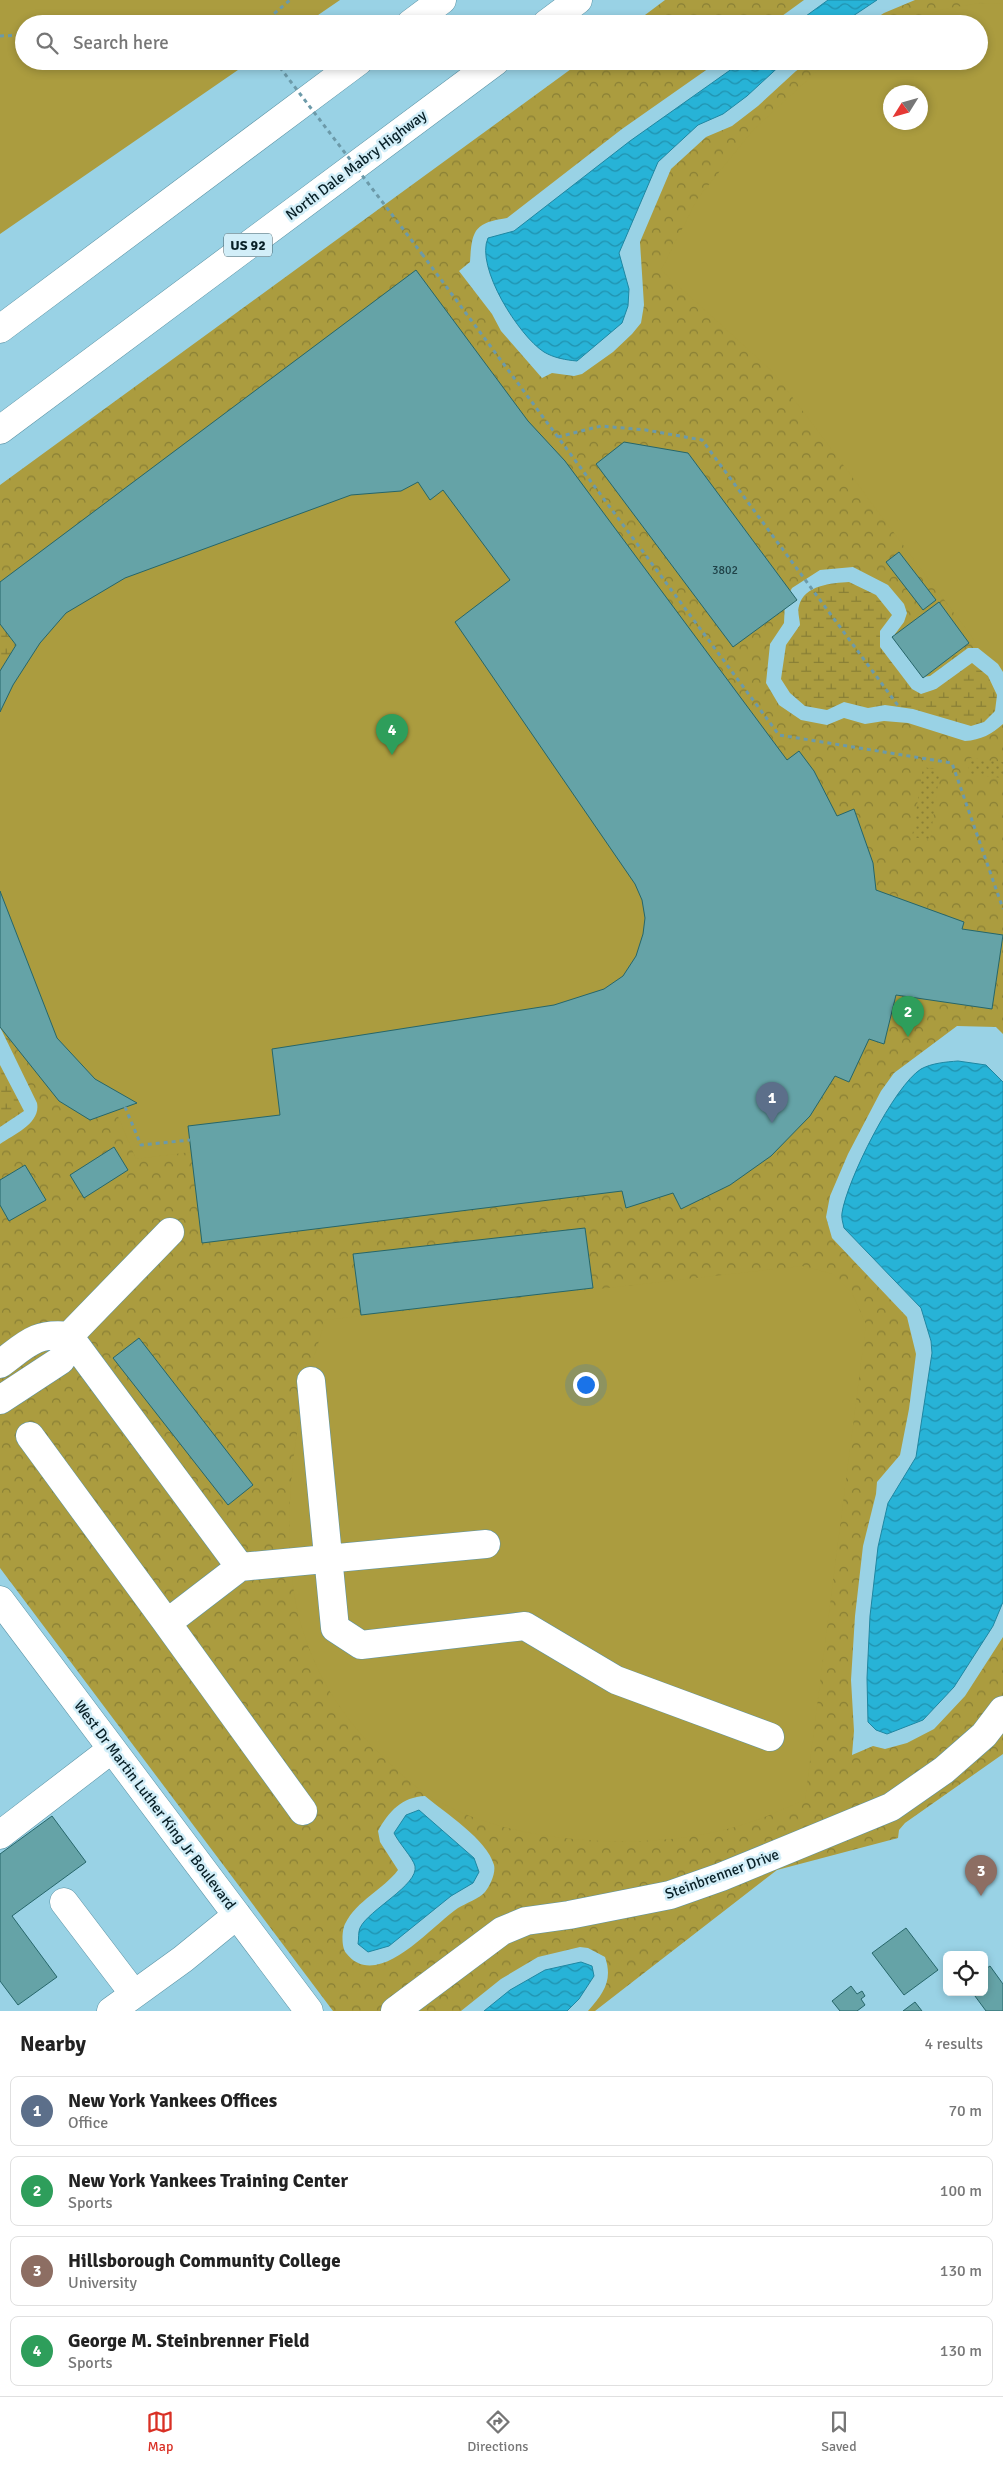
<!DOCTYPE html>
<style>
body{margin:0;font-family:Signika,sans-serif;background:#f6f6f6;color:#222}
.controls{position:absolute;right:15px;bottom:15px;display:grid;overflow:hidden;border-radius:8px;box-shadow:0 2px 8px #0003}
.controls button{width:45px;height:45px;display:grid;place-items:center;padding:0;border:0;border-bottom:1px solid #e0e0e0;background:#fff;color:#222;font:25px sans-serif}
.compass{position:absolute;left:883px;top:85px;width:45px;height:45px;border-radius:50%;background:#fff;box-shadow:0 2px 8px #0003;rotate:233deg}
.you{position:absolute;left:585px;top:1384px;width:18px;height:18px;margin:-12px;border:4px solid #fff;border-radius:50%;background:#1a73e8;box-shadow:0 0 0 8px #1a73e833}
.badge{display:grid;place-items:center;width:32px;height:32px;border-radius:50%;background:#d93025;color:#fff;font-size:16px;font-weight:700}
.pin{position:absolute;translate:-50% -41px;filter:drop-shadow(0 1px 2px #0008)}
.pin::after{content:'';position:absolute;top:26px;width:18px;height:15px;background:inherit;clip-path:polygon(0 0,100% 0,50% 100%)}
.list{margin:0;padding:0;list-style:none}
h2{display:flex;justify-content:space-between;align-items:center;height:65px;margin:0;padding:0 20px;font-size:21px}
h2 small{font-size:16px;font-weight:400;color:#767676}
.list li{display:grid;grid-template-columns:32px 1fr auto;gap:15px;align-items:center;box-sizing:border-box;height:70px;margin:0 10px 10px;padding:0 10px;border:1px solid #e0e0e0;border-radius:8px}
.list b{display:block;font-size:19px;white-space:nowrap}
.list p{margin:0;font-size:16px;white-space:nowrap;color:#767676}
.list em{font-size:16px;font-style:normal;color:#767676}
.icon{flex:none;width:28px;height:28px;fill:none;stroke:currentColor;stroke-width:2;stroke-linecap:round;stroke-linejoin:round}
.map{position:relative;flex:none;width:1003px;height:2011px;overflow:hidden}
.search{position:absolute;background:#fff;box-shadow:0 2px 8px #0003;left:15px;right:15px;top:15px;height:55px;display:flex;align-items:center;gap:12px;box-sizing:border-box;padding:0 18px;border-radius:28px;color:#767676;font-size:19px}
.sheet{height:385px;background:#fff}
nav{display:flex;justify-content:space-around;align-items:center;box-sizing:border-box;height:70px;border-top:1px solid #e0e0e0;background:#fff;font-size:14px;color:#767676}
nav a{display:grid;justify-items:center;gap:2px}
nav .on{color:#d93025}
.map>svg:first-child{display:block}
</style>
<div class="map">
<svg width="1003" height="2011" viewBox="0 0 1003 2011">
<defs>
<pattern id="wetland-marsh" width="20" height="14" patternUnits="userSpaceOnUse" patternTransform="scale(1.25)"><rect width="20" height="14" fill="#ab9c3f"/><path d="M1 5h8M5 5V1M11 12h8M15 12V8" fill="none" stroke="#897f35"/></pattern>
<pattern id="park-crowns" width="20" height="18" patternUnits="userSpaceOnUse" patternTransform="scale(1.25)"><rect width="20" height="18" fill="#ab9c3f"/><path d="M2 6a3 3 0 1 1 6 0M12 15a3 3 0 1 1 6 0" fill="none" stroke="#897f35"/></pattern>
<pattern id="garden-dots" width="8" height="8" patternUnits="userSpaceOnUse" patternTransform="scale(1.25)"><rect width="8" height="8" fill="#ab9c3f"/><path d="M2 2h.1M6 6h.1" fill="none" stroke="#897f35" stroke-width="1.8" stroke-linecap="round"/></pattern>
<pattern id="water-waves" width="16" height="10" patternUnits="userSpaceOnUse" patternTransform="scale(1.25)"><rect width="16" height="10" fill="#27b3d7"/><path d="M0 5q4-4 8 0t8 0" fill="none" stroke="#2091ae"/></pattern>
</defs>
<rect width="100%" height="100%" fill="#99d2e5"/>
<path fill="url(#wetland-marsh)" d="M849,582l27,13 16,20 -12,16v16l32,42 9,5 15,-5 36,-26 16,13 9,19 -2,16 -11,11 -13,4 -58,-17 -28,-4 -17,3 -24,-6 -17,8 -22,-4 -15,-13 -9,-14 5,-34 14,-20c0,-5 -3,-14 -1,-19 5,-21 33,-23 50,-24z
M0,624l16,21 -16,26z
M0,1065l24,46 -24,16z"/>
<path fill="url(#park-crowns)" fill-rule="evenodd" d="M665,0h139l-33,24h-138z
M915,0h88v672l-5,-8 -20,-16h-10l-38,28 -7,1 -27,-36 -1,-7 9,-12 3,-9 -3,-9 -16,-19 -35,-18 -33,3 -28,18 -7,13 -1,22 -14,21 -4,39 13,22 22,15 26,5 17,-7 21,6 19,-3 24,2 57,18c16,-1 27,-7 38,-17v310l-7,-7 -39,-1 -63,47 -13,18 -33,63 -18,42 -4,21 6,21 75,79 9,37 -7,55 -9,46 -23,27 -1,12 -13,52 -8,70 -4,64 3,51 -2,24 21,-9 12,3 22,-6 27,-14 31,-33 38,-59v117l-98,69 -6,7 -1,8 -121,32 -182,141h-7c16,-18 25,-31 17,-54l-17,-9 -8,-1 -42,10 -37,22 -40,32h-128l-333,-443v-424c15,-10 41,-21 37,-41l-37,-76v-328l31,-51 -31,-51v-112l582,-424h137l-97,68 -115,89c-33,5 -35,12 -37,44l-11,9 33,43 9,17 41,47 10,-5 22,3 8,-2 31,-22 19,-18 9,-11 3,-18 -4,-63 31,-73 35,-32 26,-11 26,-20 38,-35 14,-10h169v-37h-112l17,-11zM890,92h30v30h-30zM425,1796c20,17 62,43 69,69 2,8 -4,21 -9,27 -6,7 -19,11 -27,16 -27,18 -81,85 -112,45 -5,-6 -4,-23 -1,-29 12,-24 38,-34 53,-54l-18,-28 -2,-11c11,-20 24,-34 47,-35z"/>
<path fill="url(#garden-dots)" d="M970,758l33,4v16l-35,-4z
M923,767l17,3 -10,70 -18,-3z"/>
<path fill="#ab9c3f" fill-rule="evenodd" d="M0,0h340l-35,24h-281v37h227l-251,173z
M980,3l23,1v659l-10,-4 -18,-18 -200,-267 -114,-104 37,-72 56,-69 74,-68h151v-37h-76l40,-15zM920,92v30h-30v-30z
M416,270l112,151 37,40 222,298 12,-8 15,20 23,44 17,-6 19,54 3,27 88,32 -1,7 40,6 -11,74 -96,-14 -12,49 -15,-5 -20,43 -14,-6c-8,13 -16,27 -25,39 -33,44 -81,70 -129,94l-8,-16 -47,15 -5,-17 -419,52 -11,-91 -55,7 -20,-47 -26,8 -31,-19 -59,-74v-356l16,-26 -16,-21v-42z
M802,1266l31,8 19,19 14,31 -61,476c-20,8 -40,18 -60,24 -89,29 -233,23 -314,-27 -19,-11 -36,-29 -52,-44 -45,-43 -75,-99 -85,-160 -9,-61 -4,-124 7,-184 5,-30 16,-60 24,-89z"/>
<path fill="url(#water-waves)" stroke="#1e87a2" d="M828,0h49l-36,24h-46z
M743,61h42l-38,35 -24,18 -25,11 -40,37 -39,91 10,36 -1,17 -6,17 -45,38c-11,-1 -23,-3 -33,-9 -25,-16 -69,-85 -56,-114l26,-7 116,-90z
M958,1061l28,4 17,17v520l-10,24 -39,61 -31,33 -36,14 -11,-4 -8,-8 -1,-44 3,-62 8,-69 10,-44 28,-46 16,-104 -1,-12 -10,-33 -77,-80c-1,-5 -3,-11 -2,-15 5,-33 52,-127 79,-144 11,-6 25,-7 37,-8z
M419,1810l55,48 5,14 -6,11 -22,13 -62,50 -21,6 -10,-8c1,-5 0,-12 2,-16 8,-18 59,-43 55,-62 -2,-8 -17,-24 -21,-33l12,-18z
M581,1962l11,4 2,10 -15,23 -12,12h-83l26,-21 35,-20z"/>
<path fill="#65a3a7" stroke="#26666a" d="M416,270l112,151 37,40 222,299 12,-9 15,20 23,45 17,-7 19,54 3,27 88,32 -2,7 41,6 -11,74 -96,-14 -12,49 -15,-5 -20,43 -14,-6 -25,40 -39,40 -41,29 -49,24 -8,-16 -47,15 -4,-17 -420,52 -14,-117 92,-11 -8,-66 282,-44 50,-16 19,-13 13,-20 7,-22 2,-16 -3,-18 -7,-16 -180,-262 55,-42 -67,-90 -13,10 -12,-18 -17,9 -50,4 -226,83 -59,35 -26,30 -27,42 -13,27v-41l16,-26 -16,-21v-42z
M624,442l64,11 109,147 -64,47 -137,-183z
M899,552l37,48 -13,10 -37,-48z
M939,602l30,41 -46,35 -31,-41z
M0,891l57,147 38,41 42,24 -47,17 -31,-19 -59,-74z
M114,1147l14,23 -44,28 -14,-23z
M25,1165l21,35 -37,21 -9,-16v-25z
M585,1228l8,60 -232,27 -8,-61z
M139,1338l114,147 -25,20 -115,-147z
M52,1816l34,46 -74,54 45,61 -39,28 -18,-24v-127z
M906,1928l32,42 -34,25 -32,-42z
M990,1966l13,18v27h-17l-14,-19h12v-22z
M851,1986l6,8 5,-3 3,5 -4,3 4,6 -8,6h-17l-8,-10z
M915,2002l7,9h-19z"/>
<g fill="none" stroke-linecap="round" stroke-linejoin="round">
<defs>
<path id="minor" d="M0,1364c26,-19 35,-32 69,-28l171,231 -73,56 136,188
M311,1381l24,247 26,17 164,-19 91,54 154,57
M0,1400l61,-40 5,-10 3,-14 101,-104
M30,1436l137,187
M240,1567l246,-23
M0,1600l309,411
M0,1835l112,-86
M64,1902l70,92
M111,2011l72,-52 54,-44
M395,2011l107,-80 24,-10 43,-6 101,-20 51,-18 170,-70 53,-37 40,-35 19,-25"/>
<path id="major" d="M410,24l32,-24
M546,24l32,-24
M0,329l359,-268
M0,430l496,-369"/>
</defs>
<use href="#minor" stroke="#5b93a5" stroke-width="29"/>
<use href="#major" stroke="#5b93a5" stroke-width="29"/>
<path stroke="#6c9aa9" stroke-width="3" stroke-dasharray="4 4" stroke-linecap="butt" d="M262,24l28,-24
M0,36l24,-1
M422,254l357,481 173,28 51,146
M558,437l43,-11 45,4 56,10 197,267
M125,1107l16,38 49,-5"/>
<use href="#minor" stroke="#fff" stroke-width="28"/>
<use href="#major" stroke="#fff" stroke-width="28"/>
<path stroke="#6c9aa9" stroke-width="3" stroke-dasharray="4 4" stroke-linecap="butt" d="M275,61l147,193"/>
</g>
<g text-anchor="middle" stroke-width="5" stroke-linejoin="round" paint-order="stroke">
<g font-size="12" fill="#1f4147">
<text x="725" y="574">3802</text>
</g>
<rect fill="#d2eef8" stroke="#455e66" stroke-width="1" x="224" y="233.5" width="48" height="23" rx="4"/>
<g font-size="14" font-weight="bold" fill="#082027">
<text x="248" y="250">US 92</text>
</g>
<g font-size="15" fill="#082027" stroke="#d2eef8">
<text transform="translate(356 165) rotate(-37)" y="5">North Dale Mabry Highway</text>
<text transform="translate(155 1805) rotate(53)" y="5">West Dr Martin Luther King Jr Boulevard</text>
<text transform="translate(722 1874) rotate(-20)" y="5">Steinbrenner Drive</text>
</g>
</g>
</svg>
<div class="controls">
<button><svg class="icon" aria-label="locate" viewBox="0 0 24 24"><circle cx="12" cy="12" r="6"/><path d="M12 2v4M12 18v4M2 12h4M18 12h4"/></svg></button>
</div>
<svg class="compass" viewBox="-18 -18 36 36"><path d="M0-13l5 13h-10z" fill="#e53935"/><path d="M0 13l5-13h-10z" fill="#767676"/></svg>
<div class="you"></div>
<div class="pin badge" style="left:772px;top:1123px;background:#5c6f8a">1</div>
<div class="pin badge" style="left:908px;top:1037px;background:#2e9e5b">2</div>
<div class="pin badge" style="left:981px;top:1896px;background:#8d6e63">3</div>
<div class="pin badge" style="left:392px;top:755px;background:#2e9e5b">4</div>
<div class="search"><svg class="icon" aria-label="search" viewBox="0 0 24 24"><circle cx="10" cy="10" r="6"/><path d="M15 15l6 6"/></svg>Search here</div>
</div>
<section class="sheet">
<h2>Nearby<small>4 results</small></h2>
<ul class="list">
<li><span class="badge" style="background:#5c6f8a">1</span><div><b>New York Yankees Offices</b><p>Office</p></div><em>70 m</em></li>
<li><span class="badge" style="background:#2e9e5b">2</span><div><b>New York Yankees Training Center</b><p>Sports</p></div><em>100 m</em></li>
<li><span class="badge" style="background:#8d6e63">3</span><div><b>Hillsborough Community College</b><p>University</p></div><em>130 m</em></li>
<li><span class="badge" style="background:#2e9e5b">4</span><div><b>George M. Steinbrenner Field</b><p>Sports</p></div><em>130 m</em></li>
</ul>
</section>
<nav>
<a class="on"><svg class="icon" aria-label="map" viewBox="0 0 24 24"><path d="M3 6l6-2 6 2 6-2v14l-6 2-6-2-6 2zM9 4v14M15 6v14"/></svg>Map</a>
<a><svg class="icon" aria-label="directions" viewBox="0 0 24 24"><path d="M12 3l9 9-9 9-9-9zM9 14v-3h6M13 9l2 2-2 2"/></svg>Directions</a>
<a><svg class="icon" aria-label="saved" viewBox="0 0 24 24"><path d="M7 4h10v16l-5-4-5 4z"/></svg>Saved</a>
</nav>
